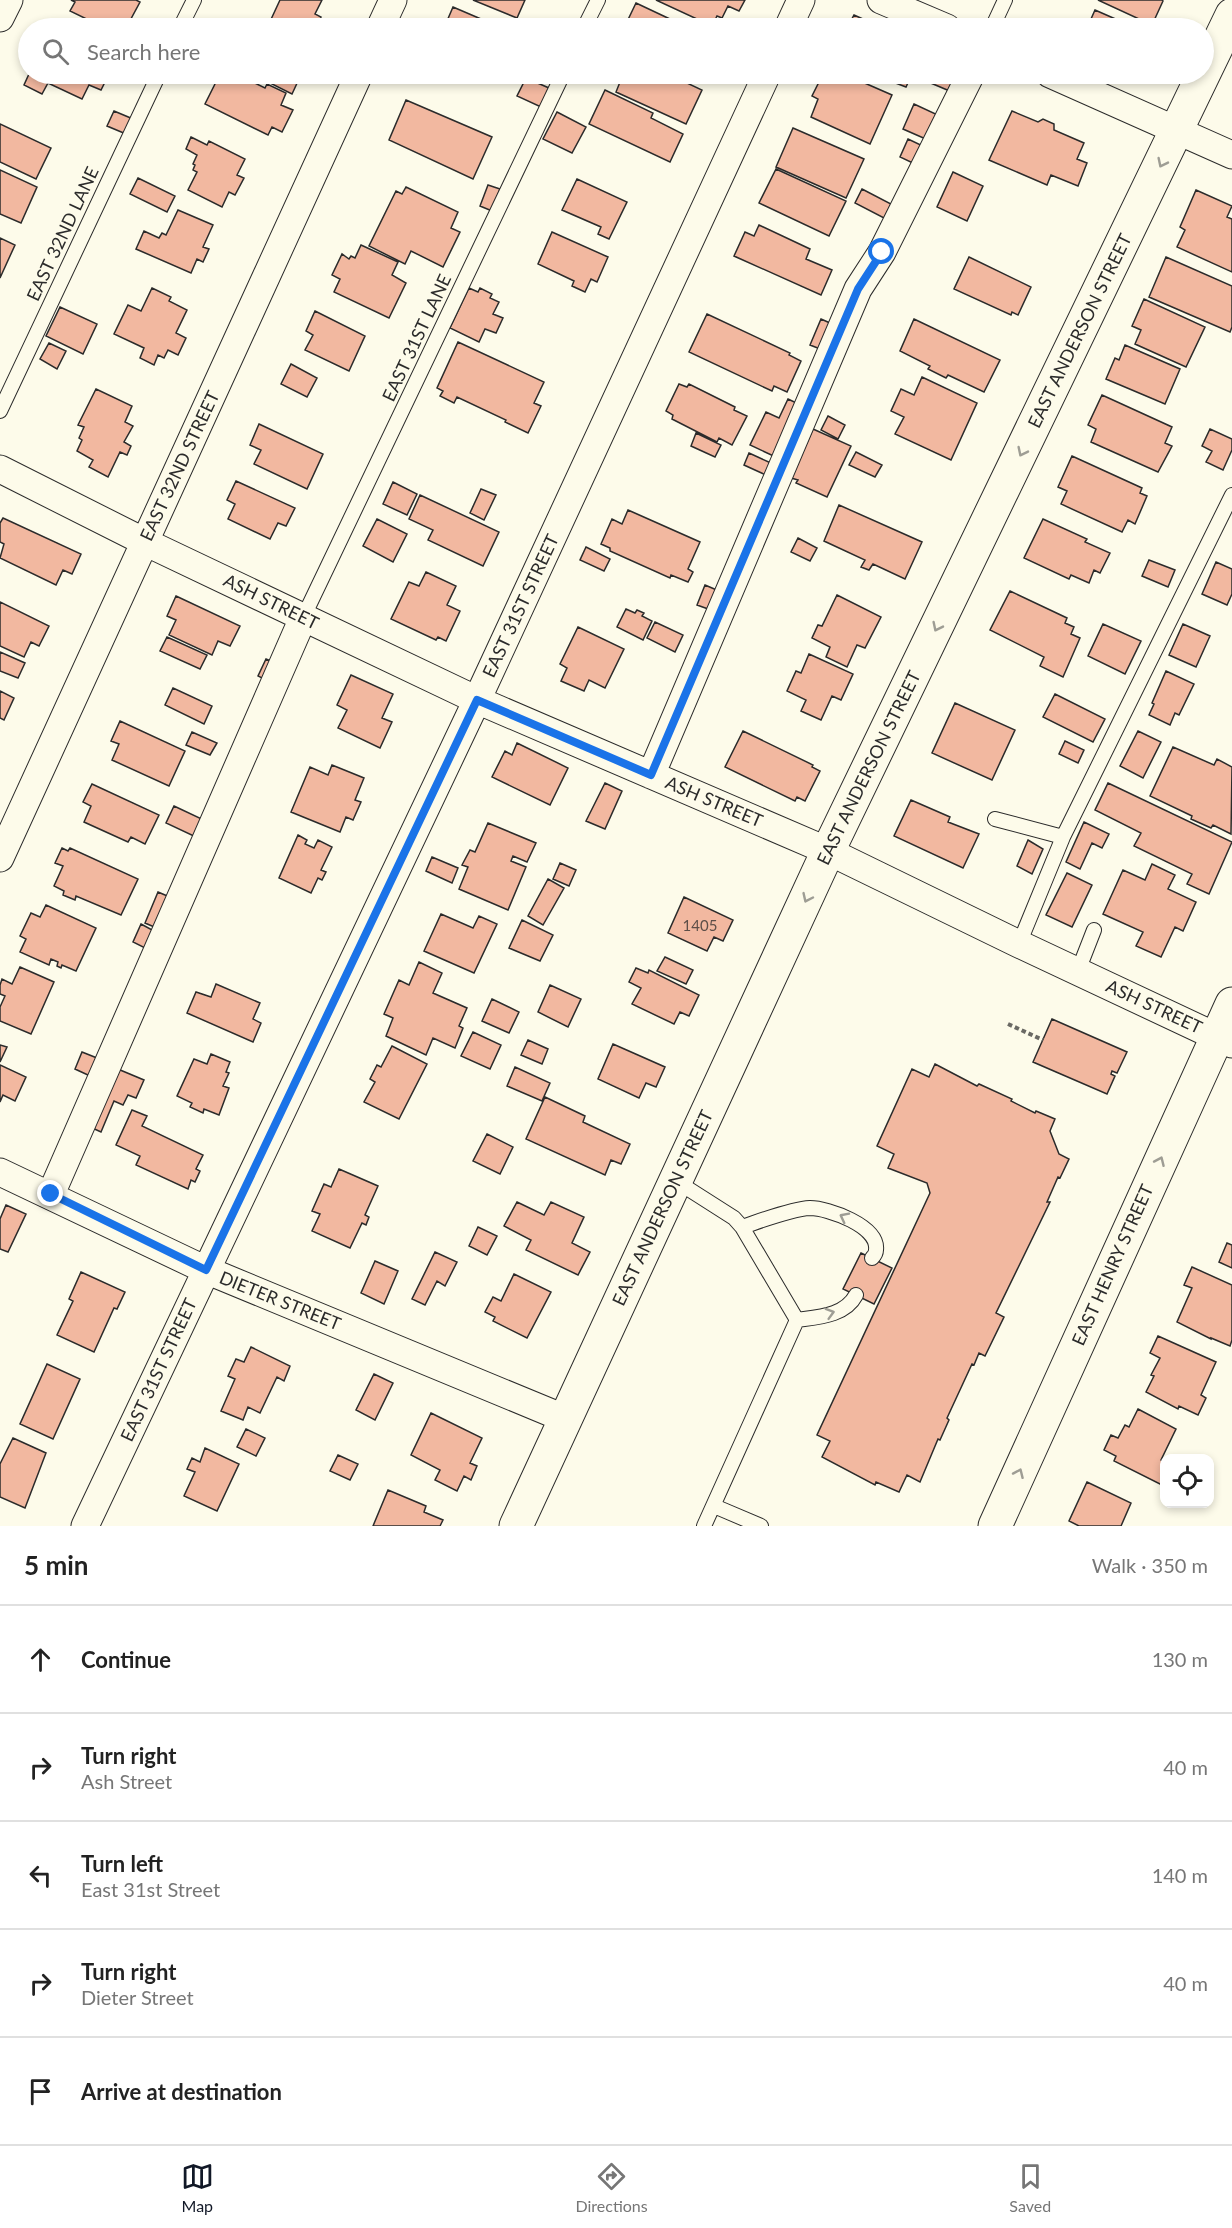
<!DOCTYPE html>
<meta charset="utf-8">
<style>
body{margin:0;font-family:Lato,sans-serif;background:#f2f2f2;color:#222}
.controls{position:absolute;right:18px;bottom:18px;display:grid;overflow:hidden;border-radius:12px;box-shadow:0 3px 9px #0003}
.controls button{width:54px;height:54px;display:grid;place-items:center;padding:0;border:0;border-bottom:2px solid #e0e0e0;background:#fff;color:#222;font:30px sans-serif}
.stop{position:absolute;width:18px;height:18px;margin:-14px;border:4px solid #1a73e8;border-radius:50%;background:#fff}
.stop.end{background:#1a73e8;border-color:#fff;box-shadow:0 2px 6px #0008}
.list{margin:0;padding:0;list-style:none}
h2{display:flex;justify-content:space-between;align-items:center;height:78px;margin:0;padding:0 24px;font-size:26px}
h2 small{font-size:20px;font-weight:400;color:#767676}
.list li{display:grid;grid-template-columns:39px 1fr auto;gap:18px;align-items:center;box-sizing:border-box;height:108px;padding:0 24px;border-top:2px solid #e0e0e0}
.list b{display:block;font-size:22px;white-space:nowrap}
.list p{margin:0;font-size:20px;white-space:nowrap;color:#767676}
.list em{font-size:20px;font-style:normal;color:#767676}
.icon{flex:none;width:33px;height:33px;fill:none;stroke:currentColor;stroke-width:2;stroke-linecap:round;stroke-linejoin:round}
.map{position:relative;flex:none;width:1232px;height:1526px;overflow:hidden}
.search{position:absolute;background:#fff;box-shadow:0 3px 9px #0003;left:18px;right:18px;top:18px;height:66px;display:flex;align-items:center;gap:15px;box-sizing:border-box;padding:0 21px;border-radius:33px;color:#767676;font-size:22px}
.sheet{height:618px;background:#fff}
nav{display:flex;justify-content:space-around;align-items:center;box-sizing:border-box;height:84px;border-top:2px solid #e0e0e0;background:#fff;font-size:16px;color:#767676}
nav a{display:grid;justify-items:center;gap:3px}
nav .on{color:#111827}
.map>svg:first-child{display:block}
</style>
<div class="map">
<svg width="1232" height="1526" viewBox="0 0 1232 1526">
<rect width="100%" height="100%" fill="#fdfbea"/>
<path fill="#f2b8a0" stroke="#2b2b2b" stroke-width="1.5" d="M71,0h65l4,2 -14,26h-21l-35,-17 5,-9z
M280,0h42l-7,14 6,3 -5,11h-49z
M473,0h52l-8,18z
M656,0h89l-6,11 -11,-5 -6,12 -5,-2 -5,10z
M1098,0h64l1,1 -11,24z
M636,3l53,25h-65z
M453,7l49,21h-58z
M1095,10l41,18h-49z
M854,15l29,13h-36z
M55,20l18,8h-22z
M29,74h80l-8,16 -12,-5 -7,14 -34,-16 -6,11 -18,-9z
M220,74h16l29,14 2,-4 19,9 -5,12 12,5 -11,22 -10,-5 -4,8 -63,-31z
M255,74h32l12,5 -7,15 -38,-19z
M612,74h56l34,16 -16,34 -70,-32 4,-10 -10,-4z
M823,74h21l48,21 -22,49 -59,-27 7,-18 -6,-3z
M872,74h40l-6,13z
M929,74h31l-8,18 -26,-11z
M526,78l23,10 -8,19 -24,-11z
M605,90l48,23 -2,5 32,16 -13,28 -81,-38z
M406,100l86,37 -19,42 -84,-39z
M914,104l26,12 -12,24 -25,-11z
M114,111l19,8 -7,15 -19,-8z
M1012,111l26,11 5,-3 11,5v6l30,13 -7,16 10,4 -9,23 -27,-11 -4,10 -58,-25z
M557,112l29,15 -14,26 -29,-14z
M0,124l51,24 -15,31 -36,-17z
M793,128l71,31 -18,39 -70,-31z
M191,137l16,8 2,-4 36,18 -8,16 7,3 -9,17 -6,-3 -7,15 -34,-17 9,-18 -4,-2 2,-5 -2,-1 4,-9 -11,-6z
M908,139l17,8 -8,18 -17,-8z
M776,169l70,32 -17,35 -70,-33z
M0,170l37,17 -16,36 -21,-9z
M953,172l30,14 -16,35 -30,-14z
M138,178l37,18 -8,16 -37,-18z
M577,179l50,23 -18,37 -11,-5 3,-7 -39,-17z
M488,185l12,4 -8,22 -12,-5z
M406,187l52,25 -7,16 9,4 -17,35 -32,-16 -6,13 -36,-18 27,-55 6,3z
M862,189l29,15 -7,14 -29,-15z
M1196,190l36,16 -5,11 5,2v53l-55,-25 8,-17 -5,-3z
M178,210l35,15 -10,22 6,2 -6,13 -6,-3 -6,14 -55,-24 8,-18 15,7 3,-5 4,2z
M759,225l51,24 -4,10 26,11 -11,25 -87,-39 11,-24 9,4z
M552,232l56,25 -11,25 -6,-3 -6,13 -13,-6 2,-5 -36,-17z
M0,238l15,7 -15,33z
M361,245l37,17 -6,13 14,8 -17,35 -55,-26 6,-13 -8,-4 10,-21 7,5 2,-3 4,2z
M969,257l62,30 -13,28 -6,-3 -1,3 -57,-26z
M1166,257l66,29v41l-2,5 -81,-35z
M152,288l19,9 -2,4 18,9 -11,23 10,5 -8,17 -10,-5 -4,8 -6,-3 -4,10 -14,-7 4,-10 -30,-14 14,-29 13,6z
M469,288l9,4 2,-4 12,6 -2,4 9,4 -6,12 10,4 -7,15 -11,-4 -6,13 -29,-14z
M1144,299l61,28 -19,40 -51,-23 6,-14 -9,-4z
M60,307l37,17 -14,30 -37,-18z
M315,311l50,25 -16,35 -44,-21 8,-15 -7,-4z
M707,314l83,39 -1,2 12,6 -14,31 -13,-6 -2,5 -83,-39z
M821,319l18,8 -11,25 -18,-7z
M914,319l86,41 -16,32 -36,-17 -2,3 -18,-9 2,-3 -30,-15z
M458,342l86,40 -10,21 7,3 -13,27 -23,-11 1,-2 -49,-23 -3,6 -14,-7 3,-5 -6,-3z
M49,343l17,8 -9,18 -17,-10z
M1125,345l55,24 -15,35 -59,-25 9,-21 4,2z
M291,364l26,14 -10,19 -26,-13z
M922,377l55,26 -26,57 -56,-26 9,-17 -13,-6 10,-22 13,6z
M679,384l8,3 2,-3 46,23 -1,3 13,6 -15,29 -13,-7 -2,4 -45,-23 1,-4 -7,-4z
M96,389l36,17 -7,16 8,4 -9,16 7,4 -4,9 -7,-3 -12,25 -19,-10 4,-7 -16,-9 5,-11 -3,-2 5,-11 -6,-2z
M1102,395l70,32 -7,16 7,3 -14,26 -67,-30 5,-13 -8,-4z
M788,399l17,8 -25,52 -30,-14 16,-33 13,6z
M828,416l17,9 -7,14 -17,-9z
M259,424l64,30 -16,35 -53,-25 7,-14 -11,-5z
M813,429l38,17 -24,51 -31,-14 2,-3 -7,-2z
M1210,429l22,10v11l-9,20 -17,-8 6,-11 -10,-5z
M696,433l25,12 -6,12 -24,-11z
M856,452l26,13 -7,12 -26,-12z
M749,453l24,11 -5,12 -24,-11z
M1072,456l70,32 -2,5 7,3 -12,28 -7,-4 -6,12 -61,-28 6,-13 -9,-4z
M236,481l59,27 -9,18 -8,-3 -8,16 -42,-20 7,-15 -8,-4z
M393,482l24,12 -10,21 -24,-11z
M481,489l15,6 -12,25 -14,-7z
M420,495l79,37 -16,34 -55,-26 5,-10 -24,-11z
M839,505l83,37 -17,37 -32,-15 -4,6 -8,-3 4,-7 -41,-19z
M628,510l72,32 -12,27 5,3 -5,10 -17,-7 -1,3 -60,-27v-3l-9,-4 11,-25 10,5z
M3,518l78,36 -9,20 -9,-4 -7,15 -56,-27 4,-14 -4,-2v-19z
M377,519l30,15 -14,28 -30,-16z
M1043,519l44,20 -2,3 25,11 -10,20 -6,-3 -5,13 -18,-8 -2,4 -45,-21z
M798,538l19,10 -7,13 -19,-9z
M586,547l24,12 -6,12 -24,-11z
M1149,560l26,10 -7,17 -26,-11z
M1216,562l16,7v25l-5,11 -25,-11z
M426,572l30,14 -9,19 13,6 -14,30 -8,-4 -2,3 -45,-21 18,-37 10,4z
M705,585l14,6 -8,19 -14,-5z
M1010,591l57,27 -2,5 9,4 -3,7 9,4 -17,39 -23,-11 4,-9 -54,-27z
M837,595l44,22 -16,31 -8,-3 -10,22 -21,-10 4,-10 -18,-9 6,-13 4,1z
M176,596l64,30 -10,20 -12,-5 -6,14 -43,-20 7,-15 -9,-4z
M0,602l49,24 -10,20 -8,-4 -7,15 -24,-11z
M626,609l9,4 2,-3 7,3 -2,3 10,5 -9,19 -26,-13z
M655,622l28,13 -8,17 -28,-14z
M1103,624l38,17 -16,33 -37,-18z
M1183,624l27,12 -14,31 -27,-12z
M578,627l46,22 -19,39 -16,-8 -5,11 -23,-10 6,-13 -7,-4z
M167,637l40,18 -7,14 -40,-18z
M0,652l25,11 -7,15 -18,-7z
M809,654l44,20 -12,26 -9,-4 -11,24 -20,-9 5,-11 -19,-9 9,-20 5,2z
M266,659l14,6 -8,18 -14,-7z
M1166,671l28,13 -15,31 -4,-2 -5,12 -21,-10 5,-11 -2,-1z
M351,675l42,19 -11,24 10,4 -12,26 -42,-20 9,-18 -10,-5z
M173,688l39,18 -8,18 -39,-19z
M0,691l14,7 -10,22 -4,-2z
M1055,694l50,25 -12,23 -50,-25z
M955,703l60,27 -23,50 -60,-27z
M120,721l65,30 -16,35 -57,-26 7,-16 -8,-3z
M743,731l70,34 -1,2 8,4 -15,30 -8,-4 -2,4 -70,-34z
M1138,731l23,11 -18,36 -23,-12z
M192,732l25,11 -7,12 -24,-10z
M1065,741l19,9 -6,13 -19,-9z
M517,743l51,25 -18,37 -58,-28 13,-26 7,4z
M1173,747l41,18 3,-6 15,8 -1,67 -18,-9 -2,3 -20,-9 1,-3 -42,-20z
M332,765l32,13 -9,22 6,2 -8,18 -7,-3 -6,15 -49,-20 19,-45 18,8z
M605,783l17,8 -17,38 -19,-8z
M1108,783l124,59 -23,52 -22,-10 5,-10 -58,-28 7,-13 -46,-23z
M92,784l67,31 -14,29 -14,-7 -3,5 -44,-20 7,-16 -8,-4z
M911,800l39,17 -2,5 31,12 -16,34 -69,-32z
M174,806l32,15 -8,17 -32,-15z
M1084,822l25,12 -7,14 -10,-5 -12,26 -14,-7z
M488,823l48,20 -9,19 -14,-6 -2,5 15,6 -18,43 -49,-21 9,-22 -6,-2 8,-15 5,2z
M298,835l9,5 -2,4 9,4 4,-8 14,7 -11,23 5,2 -4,8 -4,-2 -7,15 -32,-15z
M1028,840l15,9 -11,25 -15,-8z
M62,848l6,3 2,-3 68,31 -17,36 -45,-19 -1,4 -12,-5 1,-4 -10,-5 9,-20 -8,-3z
M432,857l26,11 -6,15 -26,-12z
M560,863l16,7 -7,16 -16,-7z
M1152,864l23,11 -7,14 28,13 -13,29 -8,-4 -14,30 -25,-11 7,-14 -40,-18 20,-44 22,10z
M1067,873l25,12 -20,42 -26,-12z
M548,879l16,9 -21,37 -15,-9z
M158,892l14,6 -13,31 -14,-6z
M684,897l49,23 -10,21 -9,-4 -7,14 -39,-18z
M46,905l50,23 -20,43 -14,-6 -1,3 -4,-2 1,-4 -7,-3 -2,6 -29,-13 6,-13 -6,-3 11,-23 9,4z
M441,914l32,14 6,-12 18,8 -23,49 -50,-22z
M522,920l31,15 -13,26 -31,-13z
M141,924l15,8 -7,18 -16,-8z
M665,957l28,13 -7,14 -29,-13z
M419,962l23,11 -9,20 34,15 -8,18 4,2 -8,20 -22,-10 -7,17 -40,-19 7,-18 -9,-4 15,-34 10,5z
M20,967l34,15 -23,52 -31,-13v-14l5,-11 -5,-2v-9l2,-6 10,5z
M636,968l12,5 1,-3 50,25 -10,21 -9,-4 -6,12 -42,-20 9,-16 -12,-6z
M216,984l44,19 -7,16 8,4 -8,19 -66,-29 9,-21 15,5z
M550,985l31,14 -13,28 -30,-15z
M492,999l27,13 -10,21 -27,-12z
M1052,1019l75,33 -10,21 -5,-2 -1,3 4,2 -8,18 -74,-32z
M473,1032l28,13 -11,24 -29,-13z
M528,1040l20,9 -6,15 -21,-9z
M613,1044l52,23 -9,20 -10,-4 -7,15 -41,-19z
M0,1045l7,2 -7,15z
M392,1046l35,18 -28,55 -35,-17 11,-20 -5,-3 7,-14 4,2z
M82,1052l15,6 -7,18 -15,-7z
M211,1054l19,8 -4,10 3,1 -6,13 6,2 -10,27 -15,-6 -1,4 -13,-6 2,-4 -15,-7 17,-37 13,5z
M935,1064l42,22 2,-2 33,15 -1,2 24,12 1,-2 19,8 -5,12 9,23 10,5 -9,19 -2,-1 -11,25h3l-54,111 8,4 -19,39 -6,-3 -5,12 -2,-1 -25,54 2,2 -9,20 -2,-1 -18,43 -13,-7 -8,17 -23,-10 -1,3 -53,-28 8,-16 -13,-6 113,-242 -3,-10 -39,-15 6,-14 -17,-8 35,-77 17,8z
M0,1065l26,12 -11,24 -12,-6 -3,7z
M113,1067l31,13 -8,18 -8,-3 -5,10 -9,-4 -13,31 -13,-6z
M515,1067l35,16 -8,18 -35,-15z
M545,1097l40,19 -2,6 47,22 -9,20 -10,-4 -6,15 -79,-36z
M132,1110l15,6 -5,10 61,29 -7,14 4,2 -5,11 -4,-2 -3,9 -52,-24 4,-9 -24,-11z
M487,1134l26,13 -13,27 -27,-13z
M339,1169l39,17 -13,29 4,2 -3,8 -4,-2 -12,25 -38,-17 8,-17 -8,-3 12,-27 7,3z
M517,1202l27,13 7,-13 33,15 -12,26 18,9 -12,23 -52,-25 5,-10 -27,-14z
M6,1205l20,9 -18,38 -8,-3v-30z
M478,1227l19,9 -10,19 -18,-9z
M1227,1243l5,2v23l-13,-6z
M435,1252l22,10 -12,24 -8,-5 -12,24 -13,-6z
M861,1253l31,15 -18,36 -31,-15z
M375,1261l23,10 -14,33 -23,-11z
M1192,1267l40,18v55l-2,6 -19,-8v1l-34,-17 15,-34 -8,-3z
M81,1272l44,20 -8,17 -3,-1 -20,44 -37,-17 16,-34 -4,-2z
M514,1274l37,18 -24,46 -34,-17 2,-4 -10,-5 8,-15 8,4z
M1158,1336l58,26 -15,33 5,3 -8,17 -19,-9 -1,3 -32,-17 8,-16 -3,-1 9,-17 -10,-5z
M251,1347l39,19 -6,15 -7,-4 -17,36 -12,-6 -5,13 -22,-9 14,-32 -7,-3 8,-17 8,3z
M47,1364l33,15 -27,60 -33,-15z
M374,1374l19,9 -18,37 -19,-10z
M1138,1409l38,20 -15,31 3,2v24l-50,-25 2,-5 -12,-6 7,-15 7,3 7,-13 4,2z
M431,1413l51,25 -12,25 7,3 -6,14 -7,-4 -7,15 -22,-11 5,-10 -29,-15z
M246,1429l19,9 -9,18 -19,-9z
M13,1438l33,15 -21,55 -25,-11v-33z
M205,1448l34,16 -22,47 -33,-15 11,-24 -8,-3 5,-11 8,4z
M338,1455l20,9 -8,16 -20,-9z
M1087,1482l44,21 -10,23h-42l-10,-5z
M388,1490l38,16 -2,6 19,8 -3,6h-67z"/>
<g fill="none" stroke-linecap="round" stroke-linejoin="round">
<defs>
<path id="service" d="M180,28l14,-28
M584,28l14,-28
M992,28l13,-28
M0,411l159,-337
M303,618l260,-544
M995,819l68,18
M1019,944l44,-107 169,-342
M1078,971l16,-41
M676,1181l58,37 8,9 55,93 -93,206
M742,1227c18,-6 49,-18 68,-19 18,0 69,18 66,42 0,3 -2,6 -4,8
M797,1320c21,-3 48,-4 59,-25
M714,1506l47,20"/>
<path id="minor" d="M881,0l66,28
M0,18l9,-18
M380,28l13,-28
M788,28l13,-28
M1050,74l182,81
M0,469l145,73 332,158 351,151 191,93 213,100
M651,775l207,-486 24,-37 89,-178
M0,858l359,-784
M0,1172l206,98 360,149
M51,1194l252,-576
M85,1526l392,-826 290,-626"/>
<path id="secondary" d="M516,1526l312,-675 404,-836
M995,1526l237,-522"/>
</defs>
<use href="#service" stroke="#2b2b2b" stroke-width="16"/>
<use href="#minor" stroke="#2b2b2b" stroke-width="29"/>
<use href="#secondary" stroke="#2b2b2b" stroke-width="35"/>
<path stroke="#6a6964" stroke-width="4" stroke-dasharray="4.5 3" stroke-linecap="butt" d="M1008,1024l35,16"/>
<use href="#service" stroke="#fdfbea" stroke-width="14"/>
<use href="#minor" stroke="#fdfbea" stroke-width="27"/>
<use href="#secondary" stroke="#fdfbea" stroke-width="33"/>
</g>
<defs><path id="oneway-chevron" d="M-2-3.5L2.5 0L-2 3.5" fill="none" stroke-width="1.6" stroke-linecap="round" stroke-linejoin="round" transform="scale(1.5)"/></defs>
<g stroke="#9e9d94">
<use href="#oneway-chevron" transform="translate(1162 163) rotate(116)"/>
<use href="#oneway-chevron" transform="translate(1022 452) rotate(116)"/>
<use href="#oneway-chevron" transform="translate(937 627) rotate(116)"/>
<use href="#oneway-chevron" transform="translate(807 898) rotate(115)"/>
<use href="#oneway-chevron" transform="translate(1160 1161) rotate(-66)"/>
<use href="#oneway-chevron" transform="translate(844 1217) rotate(-153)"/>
<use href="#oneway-chevron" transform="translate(830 1313) rotate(-16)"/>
<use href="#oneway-chevron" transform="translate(1019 1473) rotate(-66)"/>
</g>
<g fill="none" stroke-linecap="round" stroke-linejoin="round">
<path stroke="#1a73e8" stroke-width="8" d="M51,1194l155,76 271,-570 174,75 207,-486 24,-37"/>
</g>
<g text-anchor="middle" stroke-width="4.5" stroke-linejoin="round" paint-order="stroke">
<g font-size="15" fill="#5d4e48">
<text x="700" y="931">1405</text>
</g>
<g font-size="18" fill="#2b2b2b" stroke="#fdfbea">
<text transform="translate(63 234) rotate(-65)" y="6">EAST 32ND LANE</text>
<text transform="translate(1080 331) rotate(-64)" y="6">EAST ANDERSON STREET</text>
<text transform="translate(417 338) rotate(-65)" y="6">EAST 31ST LANE</text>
<text transform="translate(180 466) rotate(-65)" y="6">EAST 32ND STREET</text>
<text transform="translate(271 602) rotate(26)" y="6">ASH STREET</text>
<text transform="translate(521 606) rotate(-65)" y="6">EAST 31ST STREET</text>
<text transform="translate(869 768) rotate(-64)" y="6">EAST ANDERSON STREET</text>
<text transform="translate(714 802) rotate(23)" y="6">ASH STREET</text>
<text transform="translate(1154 1007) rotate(25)" y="6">ASH STREET</text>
<text transform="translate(663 1208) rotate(-65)" y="6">EAST ANDERSON STREET</text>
<text transform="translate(1113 1265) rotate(-66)" y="6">EAST HENRY STREET</text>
<text transform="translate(280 1301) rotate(22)" y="6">DIETER STREET</text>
<text transform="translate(159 1370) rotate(-65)" y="6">EAST 31ST STREET</text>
</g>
</g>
</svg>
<div class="controls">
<button><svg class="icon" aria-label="locate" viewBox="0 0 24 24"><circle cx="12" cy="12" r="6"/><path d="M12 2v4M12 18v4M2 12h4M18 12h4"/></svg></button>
</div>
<div class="stop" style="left:882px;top:252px"></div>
<div class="stop end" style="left:51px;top:1194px"></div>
<div class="search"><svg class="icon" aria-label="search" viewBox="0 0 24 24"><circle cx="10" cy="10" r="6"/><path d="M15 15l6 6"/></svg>Search here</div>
</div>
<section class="sheet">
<h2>5 min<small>Walk · 350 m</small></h2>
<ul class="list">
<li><svg class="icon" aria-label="ahead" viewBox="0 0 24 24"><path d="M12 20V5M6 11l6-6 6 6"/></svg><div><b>Continue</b></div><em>130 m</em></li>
<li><svg class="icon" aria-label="right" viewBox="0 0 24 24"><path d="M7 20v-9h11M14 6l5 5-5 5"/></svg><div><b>Turn right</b><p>Ash Street</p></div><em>40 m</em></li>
<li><svg class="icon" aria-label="left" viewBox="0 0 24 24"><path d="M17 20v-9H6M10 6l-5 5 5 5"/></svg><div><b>Turn left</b><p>East 31st Street</p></div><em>140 m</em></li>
<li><svg class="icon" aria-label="right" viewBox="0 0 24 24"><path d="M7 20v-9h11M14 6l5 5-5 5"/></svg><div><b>Turn right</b><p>Dieter Street</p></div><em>40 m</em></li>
<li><svg class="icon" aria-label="arrive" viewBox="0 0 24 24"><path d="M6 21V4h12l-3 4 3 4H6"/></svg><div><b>Arrive at destination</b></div></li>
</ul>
</section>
<nav>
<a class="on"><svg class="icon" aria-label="map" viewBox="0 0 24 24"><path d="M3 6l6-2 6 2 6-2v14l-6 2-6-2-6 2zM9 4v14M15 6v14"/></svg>Map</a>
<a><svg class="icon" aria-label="directions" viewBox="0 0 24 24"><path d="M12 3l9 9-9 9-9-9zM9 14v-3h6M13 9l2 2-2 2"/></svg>Directions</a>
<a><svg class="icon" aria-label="saved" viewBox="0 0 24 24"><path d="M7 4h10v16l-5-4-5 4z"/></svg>Saved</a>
</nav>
